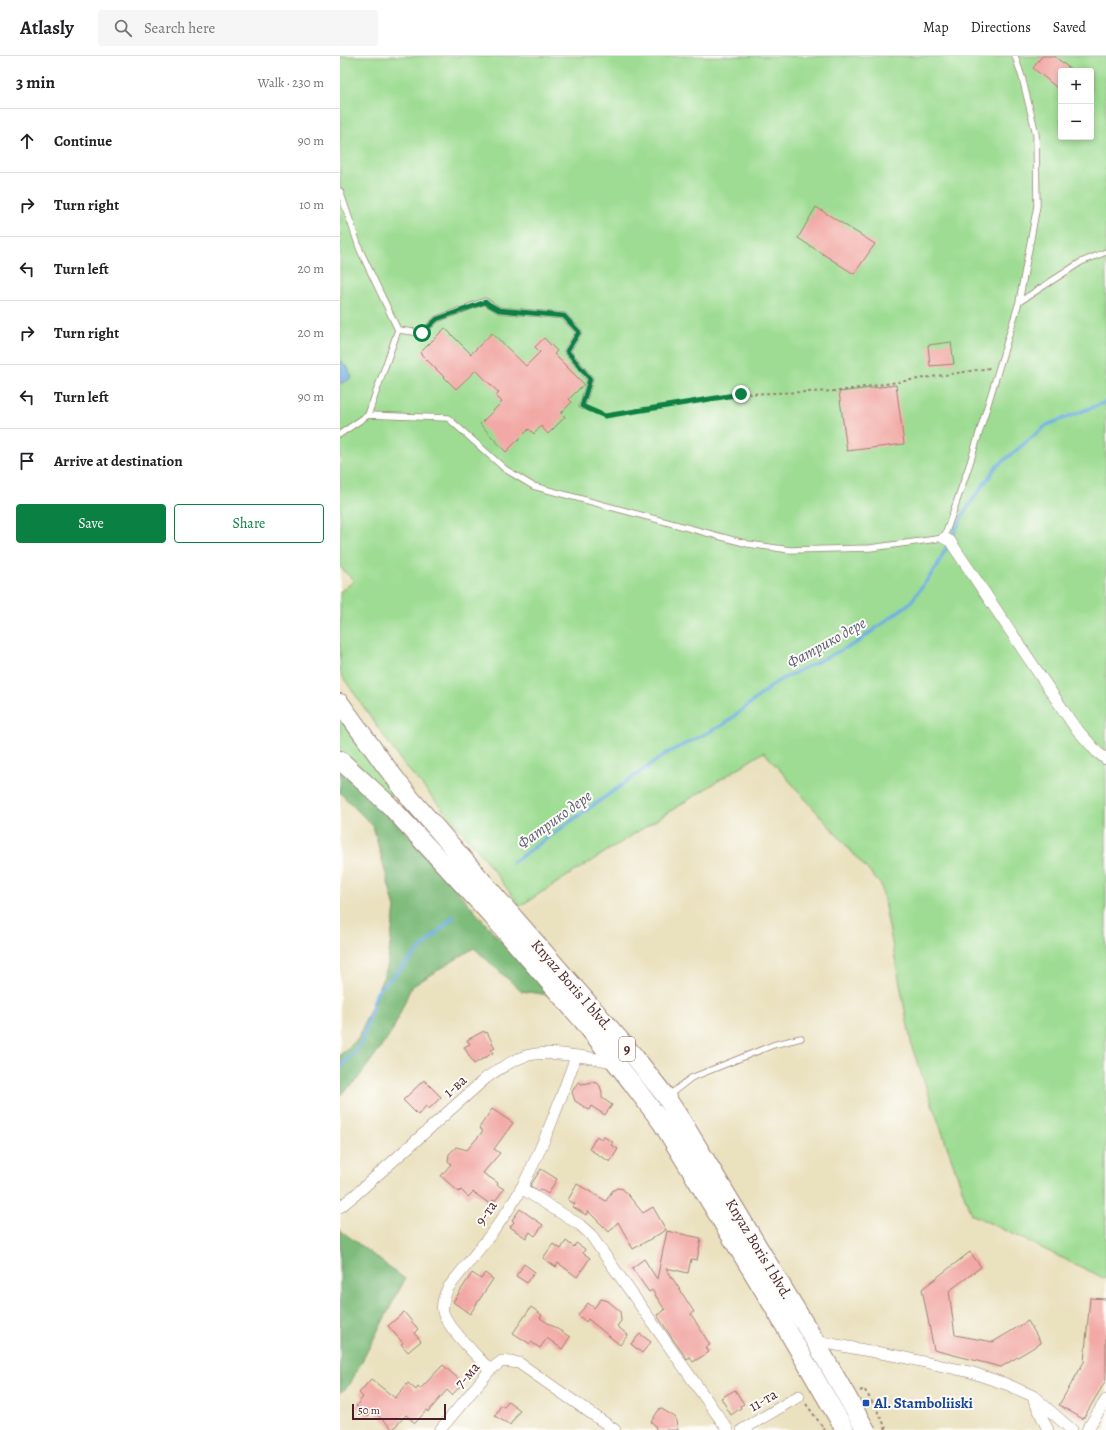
<!DOCTYPE html>
<meta charset="utf-8">
<style>
body{margin:0;font-family:Alegreya,serif;background:#f6f6f6;color:#202124}
.controls{position:absolute;right:12px;top:12px;display:grid;overflow:hidden;border-radius:4px;box-shadow:0 2px 6px #0003}
.controls button{width:36px;height:36px;display:grid;place-items:center;padding:0;border:0;border-bottom:1px solid #e0e0e0;background:#fff;color:#202124;font:20px sans-serif}
.scale{position:absolute;left:12px;bottom:10px;width:94px;box-sizing:border-box;padding-left:4px;border:2px solid #4a1f2b;border-top:0;font-size:11px;line-height:14px;white-space:nowrap;color:#4a1f2b;-webkit-text-stroke:3px #fdfcf7;paint-order:stroke}
.stop{position:absolute;width:12px;height:12px;margin:-9px;border:3px solid #0b8043;border-radius:50%;background:#fff}
.stop.end{background:#0b8043;border-color:#fff;box-shadow:0 1px 4px #0008}
.list{margin:0;padding:0;list-style:none}
h2{display:flex;justify-content:space-between;align-items:center;height:52px;margin:0;padding:0 16px;font-size:17px}
h2 small{font-size:13px;font-weight:400;color:#757577}
.list li{display:grid;grid-template-columns:26px 1fr auto;gap:12px;align-items:center;box-sizing:border-box;height:64px;padding:0 16px;border-top:1px solid #e0e0e0}
.list b{display:block;font-size:15px;white-space:nowrap}
.list em{font-size:13px;font-style:normal;color:#757577}
.actions{display:flex;gap:8px;padding:12px 16px}
.actions a{flex:1;padding:9px 0;border:1px solid #0b8043;border-radius:4px;text-align:center;font-size:14px;color:#0b8043}
.actions .main{background:#0b8043;color:#fff}
.icon{flex:none;width:22px;height:22px;fill:none;stroke:currentColor;stroke-width:2;stroke-linecap:round;stroke-linejoin:round}
.map{position:relative;flex:none;width:766px;height:1374px;overflow:hidden}
header{display:flex;align-items:center;gap:24px;box-sizing:border-box;height:56px;padding:0 20px;background:#fff;border-bottom:1px solid #e0e0e0}
header strong{font-size:19px}
nav{display:flex;gap:22px;margin-inline-start:auto;font-size:14px}
.search{width:280px;height:36px;background:#f6f6f6;display:flex;align-items:center;gap:10px;box-sizing:border-box;padding:0 14px;border-radius:4px;color:#757577;font-size:15px}
main{display:flex}
aside{flex:1;background:#fff}
.map>svg:first-child{display:block}
</style>
<header>
<strong>Atlasly</strong>
<div class="search"><svg class="icon" aria-label="search" viewBox="0 0 24 24"><circle cx="10" cy="10" r="6"/><path d="M15 15l6 6"/></svg>Search here</div>
<nav><a>Map</a><a>Directions</a><a>Saved</a></nav>
</header>
<main>
<aside>
<h2>3 min<small>Walk · 230 m</small></h2>
<ul class="list">
<li><svg class="icon" aria-label="ahead" viewBox="0 0 24 24"><path d="M12 20V5M6 11l6-6 6 6"/></svg><div><b>Continue</b></div><em>90 m</em></li>
<li><svg class="icon" aria-label="right" viewBox="0 0 24 24"><path d="M7 20v-9h11M14 6l5 5-5 5"/></svg><div><b>Turn right</b></div><em>10 m</em></li>
<li><svg class="icon" aria-label="left" viewBox="0 0 24 24"><path d="M17 20v-9H6M10 6l-5 5 5 5"/></svg><div><b>Turn left</b></div><em>20 m</em></li>
<li><svg class="icon" aria-label="right" viewBox="0 0 24 24"><path d="M7 20v-9h11M14 6l5 5-5 5"/></svg><div><b>Turn right</b></div><em>20 m</em></li>
<li><svg class="icon" aria-label="left" viewBox="0 0 24 24"><path d="M17 20v-9H6M10 6l-5 5 5 5"/></svg><div><b>Turn left</b></div><em>90 m</em></li>
<li><svg class="icon" aria-label="arrive" viewBox="0 0 24 24"><path d="M6 21V4h12l-3 4 3 4H6"/></svg><div><b>Arrive at destination</b></div></li>
</ul>
<div class="actions"><a class="main">Save</a><a>Share</a></div>
</aside>
<div class="map">
<svg width="766" height="1374" viewBox="0 0 766 1374">
<rect width="100%" height="100%" fill="#fdfcf7"/>
<filter id="ink" filterUnits="userSpaceOnUse"><feTurbulence type="fractalNoise" baseFrequency=".025" numOctaves="2"/><feDisplacementMap in="SourceGraphic" scale="8" xChannelSelector="R" yChannelSelector="G"/><feConvolveMatrix kernelMatrix="1 2 1 2 8 2 1 2 1" color-interpolation-filters="sRGB"/></filter>
<filter id="wash" filterUnits="userSpaceOnUse"><feTurbulence type="fractalNoise" baseFrequency=".012" numOctaves="4" result="noise"/><feDisplacementMap in="SourceGraphic" scale="16" xChannelSelector="R" yChannelSelector="G"/><feGaussianBlur stdDeviation="0.9" result="paint"/><feColorMatrix in="noise" values="0 0 0 0 0 0 0 0 0 0 0 0 0 0 0 0 0 1.4 0 .05"/><feComposite in="paint" operator="in"/></filter>
<g filter="url(#wash)">
<rect width="100%" height="100%" fill="#eae1bf"/>
<path fill="#9ddc92" stroke="#747e5e" fill-rule="evenodd" d="M0,0h766v1223l-135,-65 -59,-167 -31,-162 -117,-133 -244,154 -38,-51 -80,-93 -62,-89v-81l14,-11 -14,-14zM721,15h30v66h-30z
M0,661l5,6 49,72 -4,3 -50,-46z"/>
<path fill="#7ebc7c" stroke="#646e54" d="M0,715l40,35 47,48 49,59 73,82 -28,-4 -47,-43 -63,39 -19,45 -36,49 -16,14v-40l18,-16 29,-71 8,-60 -22,-82 -33,-33z
M0,1174l65,49 -55,105 -10,10z"/>
<path fill="#71afe4" stroke="#5e6788" d="M0,304l8,8 4,10 -12,6z"/>
<g fill="none" stroke-linecap="round" stroke-linejoin="round">
<path stroke="#71afe4" stroke-width="3.5" d="M172,807l155,-110 56,-28 55,-44 78,-38 54,-40 26,-35 29,-57 31,-44 51,-42 59,-23
M0,1012l21,-24 16,-52 77,-76"/>
</g>
<g id="blocks">
<path fill="#f2a9a5" d="M702,0h12l19,15h-12v20l-28,-23z
M476,151l59,37 -21,30 -56,-36z
M105,272l26,26 21,-21 34,33 14,-14 -5,-5 9,-9 13,13 -3,3 30,30 -15,15 3,3 -11,11 4,4 -17,17 -7,-8 -7,8 -5,-5 -23,23 -26,-28 22,-22 -6,-6 3,-3 -23,-23 -20,19 -36,-36z
M611,286l3,22 -24,2 -2,-21z
M556,329l8,59 -57,7 -8,-59z
M144,975l1,2 2,-1 8,16 -4,2 2,3 -19,11 -10,-17 6,-3 -3,-4z
M84,1024l17,17 -12,12 -3,-3 -8,9 -15,-15z
M238,1026l4,2 10,-2 5,1 3,3 2,6v6l10,7 -7,10 -14,-9 -2,4 -14,-9 -3,-9z
M152,1053l21,14 -19,26 6,4 -17,20 15,10 -1,2 7,4 -9,12 -2,-1 -3,4 -17,-12 -5,5 -7,-7 -2,2 -18,-16 10,-12 -3,-3 1,-7 7,-7 11,3 16,-19 -4,-3z
M257,1080l5,4 2,-3 9,5 -2,3 7,4 -8,13 -21,-13z
M201,1113l16,10 -9,15 -8,-5 -1,2 -9,-5z
M237,1128l29,17 6,-10 5,-3 6,1 20,24 10,-6 13,23 -33,19 -15,-27 -9,10 -21,-21 -2,4 -13,-8 2,-3 -7,-4z
M180,1153l23,16 -8,11 -5,-4 -4,6 -16,-11 4,-5 -2,-2z
M327,1175l34,7 -4,22 -6,-1 -3,14 -22,-5 28,44 -3,2 19,31 -4,2 3,5 -16,10 -3,-5 -3,2 -15,-21 -15,-23 8,-5 -13,-20 -3,2 -17,-24 12,-9 13,20z
M226,1185l8,6 2,-4 9,6 -2,4 7,5 -13,19 -19,-14 -2,4 -13,-9 10,-14 8,5z
M630,1196l11,15 -32,24 6,44 38,7 35,-21 13,22 -40,24 -67,-17 -12,-61z
M184,1208l11,8 -8,11 -11,-7z
M132,1217l9,6 4,-6 8,6 -23,35 -17,-12z
M750,1242l16,1v81l-23,39 -24,-14 25,-43z
M261,1243l7,2 12,10 1,10 -4,5 11,9 -8,10 -32,-26 -2,3 -8,-7 10,-12 6,5z
M191,1251l11,8 -2,3 30,19 -8,12 -15,-11 -7,10 -9,-6 -1,2 -17,-11z
M64,1256l14,17 -4,4 7,8 -13,11 -7,-8 2,-1 -15,-17z
M300,1278l11,8 -9,11 -11,-9z
M103,1309l20,18 -11,12 -5,-5 -19,22 -1,-2 -12,13 -9,-8 -13,14 -20,-18 -5,6 -12,-11 7,-9 -4,-4 12,-14 24,19 13,-15 8,7 2,-3 2,2z
M395,1334l9,14 -4,2 1,2 -10,7 -10,-17z
M168,1345l12,9 -10,15 -15,-9 6,-11 3,2z
M320,1352l15,9 3,13h-22l-1,-5 -4,-3z"/>
</g>
</g>
<g filter="url(#ink)">
<use href="#blocks" fill-opacity="0" stroke="#9a8075" stroke-width="1"/>
<g fill="none" stroke-linecap="round" stroke-linejoin="round">
<defs>
<path id="service" d="M675,0l7,21 14,57 1,72 -18,96
M0,135l20,59 38,80 -30,85 -28,19
M58,274l24,3 15,-14 48,-18 14,9 65,6 15,16 -12,19 23,28 -8,27
M28,359l80,3 57,51 28,17 215,58 42,6 80,-2 74,-10 26,-75 49,-161 62,-40 25,-10
M328,1040l23,-18 82,-33 28,-7"/>
<path id="minor" d="M604,482l6,3 124,185 23,26 9,7
M181,1132l59,37 10,9 138,196
M0,1151l15,-12 131,-117c36,-26 49,-28 92,-22 13,2 25,3 37,7
M475,1285l82,15 73,16 36,12 27,12 39,34
M150,1314c-12,-13 -43,-43 -47,-58 -2,-9 2,-17 5,-24 26,-33 54,-64 74,-101 22,-42 38,-86 54,-131
M694,1344l14,30
M100,1374l50,-60 12,-9 17,2 96,67
M402,1374l57,-34
M747,1374l19,-30"/>
<path id="trunk" d="M0,647l44,61 27,35 223,257 32,41 19,29 130,215 51,89
M0,704l49,45 103,111 91,105 49,62 30,40 39,64 71,117 73,126"/>
</defs>
<use href="#service" stroke="#9a8075" stroke-width="7"/>
<use href="#minor" stroke="#9a8075" stroke-width="12"/>
<use href="#trunk" stroke="#9a8075" stroke-width="20"/>
<path stroke="#9a8075" stroke-width="2" stroke-dasharray="3 3" stroke-linecap="butt" d="M249,354l16,6 136,-22 98,-3 151,-23
M520,1335l4,-2 12,19 10,20 -4,2
M466,1348l19,26"/>
<use href="#service" stroke="#fff" stroke-width="5.5"/>
<use href="#minor" stroke="#fff" stroke-width="11"/>
<use href="#trunk" stroke="#fff" stroke-width="18"/>
</g>
</g>
<g fill="none" stroke-linecap="round" stroke-linejoin="round" filter="url(#ink)">
<path stroke="#0b8043" stroke-width="5" d="M82,277l15,-14 48,-17 14,8 65,6 15,16 -12,19 23,28 -8,27 23,10 136,-22"/>
</g>
<rect fill="#1a4fb4" stroke="#fdfcf7" stroke-width="1.5" x="522" y="1343" width="8" height="8" rx="2"/>
<g text-anchor="middle" stroke-width="4" stroke-linejoin="round" paint-order="stroke">
<rect fill="#fdfcf7" stroke="#806168" stroke-width="1" x="279" y="981" width="16" height="24" rx="3"/>
<g font-size="14" font-weight="bold" fill="#4a1f2b">
<text x="287" y="998">9</text>
</g>
<g font-size="15" fill="#4a1f2b" stroke="#fdfcf7">
<text transform="translate(232 929) rotate(49)" y="5">Knyaz Boris I blvd.</text>
<text transform="translate(115 1030) rotate(-42)" y="5">1-ва</text>
<text transform="translate(146 1157) rotate(-55)" y="5">9-та</text>
<text transform="translate(419 1193) rotate(59)" y="5">Knyaz Boris I blvd.</text>
<text transform="translate(127 1319) rotate(-49)" y="5">7-ма</text>
<text transform="translate(423 1344) rotate(-30)" y="5">11-та</text>
</g>
<g font-size="15" font-weight="bold" fill="#164399" stroke="#fdfcf7" text-anchor="start">
<text x="534" y="1352">Al. Stamboliiski</text>
</g>
<g font-size="16" font-style="italic" fill="#5a5975" stroke="#fdfcf7">
<text transform="translate(486 586) rotate(-29)" y="6">Фатрико дере</text>
<text transform="translate(214 763) rotate(-36)" y="6">Фатрико дере</text>
</g>
</g>
</svg>
<div class="controls">
<button>+</button>
<button>−</button>
</div>
<div class="scale">50 m</div>
<div class="stop" style="left:82px;top:277px"></div>
<div class="stop end" style="left:401px;top:338px"></div>
</div>
</main>
